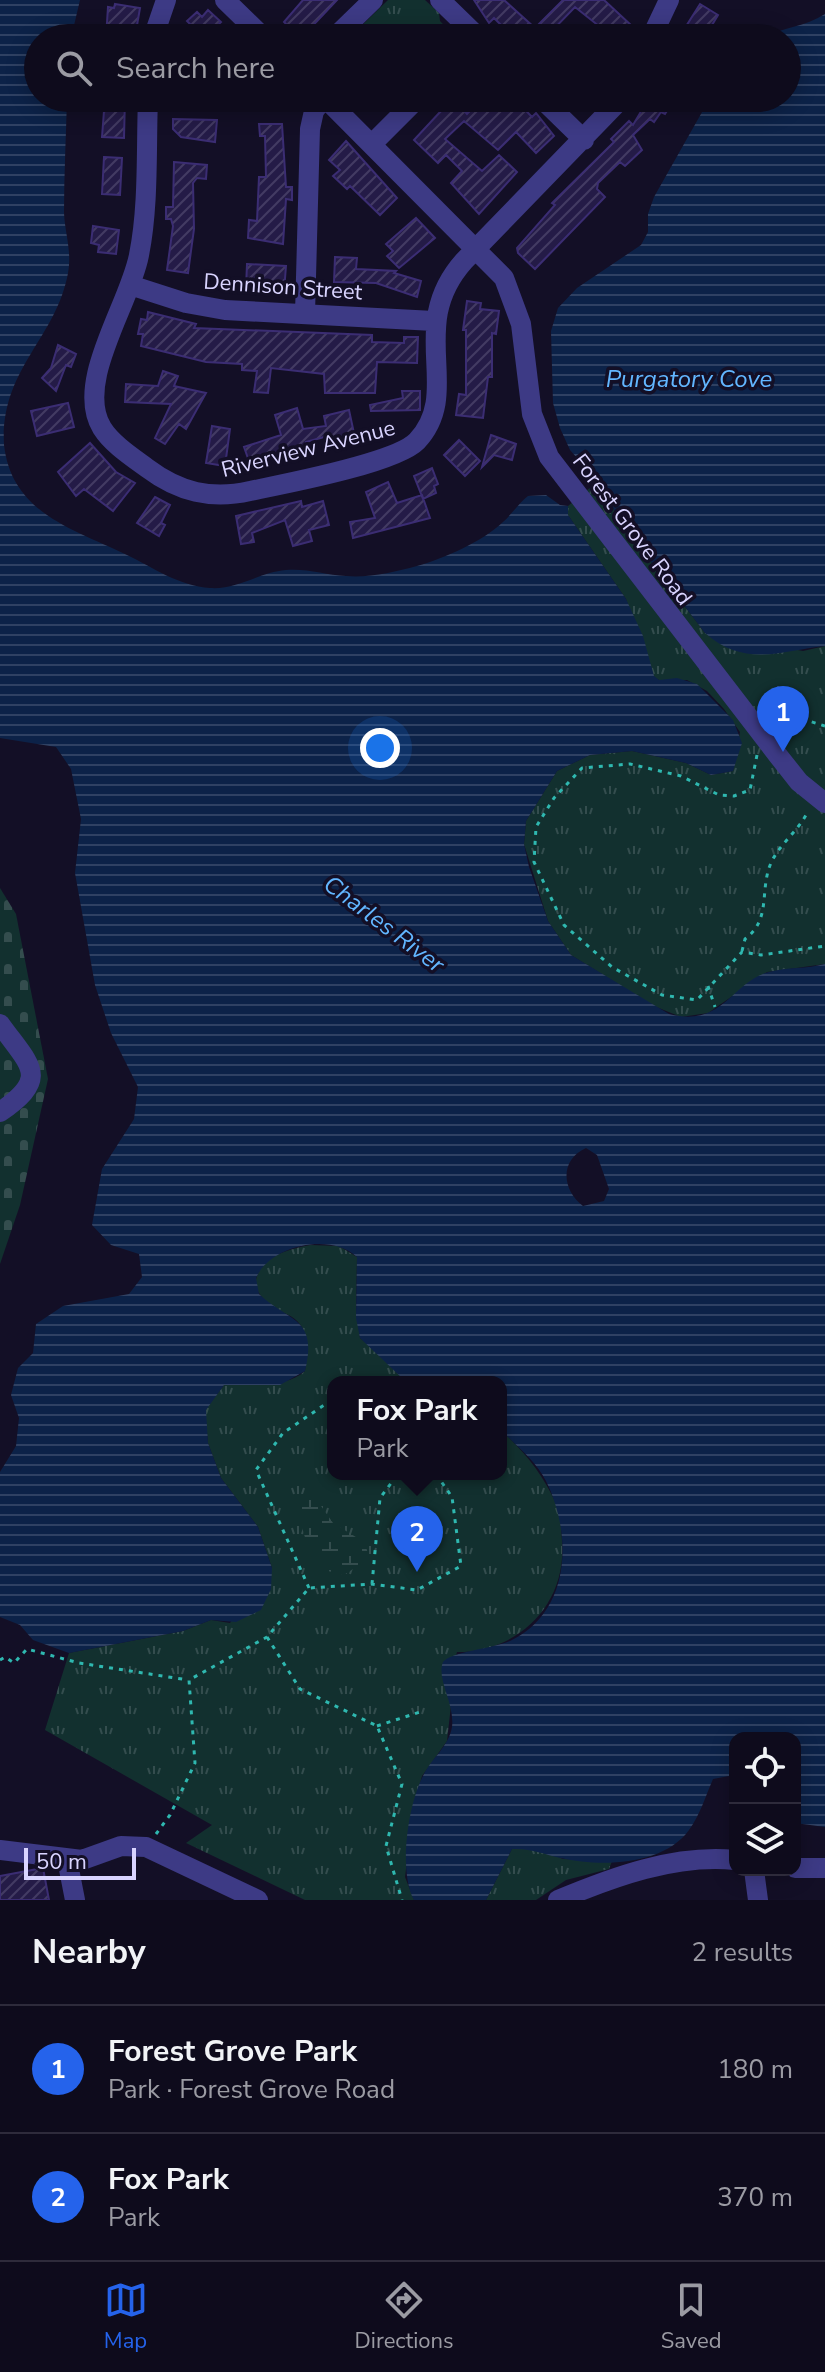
<!DOCTYPE html>
<meta charset="utf-8">
<style>
body{margin:0;font-family:"Nunito Sans",sans-serif;background:#1c1929;color:#f1f3f6}
.controls{position:absolute;right:24px;bottom:24px;display:grid;overflow:hidden;border-radius:16px;box-shadow:0 4px 20px #0003}
.controls button{width:72px;height:72px;display:grid;place-items:center;padding:0;border:0;border-bottom:2px solid #2e2b3b;background:#0e0b1c;color:#f1f3f6;font:40px sans-serif}
.scale{position:absolute;left:24px;bottom:20px;width:112px;box-sizing:border-box;padding-left:8px;border:4px solid #d9d4ff;border-top:0;font-size:22px;line-height:28px;white-space:nowrap;color:#d9d4ff;-webkit-text-stroke:6px #130f26;paint-order:stroke}
.you{position:absolute;left:380px;top:748px;width:28px;height:28px;margin:-20px;border:6px solid #fff;border-radius:50%;background:#1a73e8;box-shadow:0 0 0 12px #1a73e833}
.badge{display:grid;place-items:center;width:52px;height:52px;border-radius:50%;background:#2563eb;color:#fff;font-size:26px;font-weight:700}
.pin{position:absolute;translate:-50% -66px;filter:drop-shadow(0 2px 4px #0008)}
.pin::after{content:'';position:absolute;top:42px;width:28px;height:24px;background:inherit;clip-path:polygon(0 0,100% 0,50% 100%)}
.popup{position:absolute;left:327px;top:1376px;width:180px;height:104px;box-sizing:border-box;display:grid;place-content:center;border-radius:16px;background:#0e0b1c;filter:drop-shadow(0 2px 6px #0005);font-size:26px;white-space:nowrap;color:#9b9ba3}
.popup b{font-size:30px;color:#f1f3f6}
.popup::after{content:'';position:absolute;left:50%;top:100%;margin-left:-16px;border:16px solid transparent;border-top-color:#0e0b1c}
.list{margin:0;padding:0;list-style:none}
h2{display:flex;justify-content:space-between;align-items:center;height:104px;margin:0;padding:0 32px;font-size:34px}
h2 small{font-size:26px;font-weight:400;color:#9b9ba3}
.list li{display:grid;grid-template-columns:52px 1fr auto;gap:24px;align-items:center;box-sizing:border-box;height:128px;padding:0 32px;border-top:2px solid #2e2b3b}
.list b{display:block;font-size:30px;white-space:nowrap}
.list p{margin:0;font-size:26px;white-space:nowrap;color:#9b9ba3}
.list em{font-size:26px;font-style:normal;color:#9b9ba3}
.icon{flex:none;width:44px;height:44px;fill:none;stroke:currentColor;stroke-width:2;stroke-linecap:round;stroke-linejoin:round}
.map{position:relative;flex:none;width:825px;height:1900px;overflow:hidden}
.search{position:absolute;background:#0e0b1c;box-shadow:0 4px 20px #0003;left:24px;right:24px;top:24px;height:88px;display:flex;align-items:center;gap:20px;box-sizing:border-box;padding:0 28px;border-radius:44px;color:#9b9ba3;font-size:30px}
.sheet{height:360px;background:#0e0b1c}
nav{display:flex;justify-content:space-around;align-items:center;box-sizing:border-box;height:112px;border-top:2px solid #2e2b3b;background:#0e0b1c;font-size:22px;color:#9b9ba3}
nav a{display:grid;justify-items:center;gap:4px}
nav .on{color:#2563eb}
.map>svg:first-child{display:block}
</style>
<div class="map">
<svg width="825" height="1900" viewBox="0 0 825 1900">
<defs>
<pattern id="grass-tufts" width="24" height="20" patternUnits="userSpaceOnUse" patternTransform="scale(2)"><rect width="24" height="20" fill="#12302f"/><path d="M3 7l-1-3M5 7V3M7 7l1-3M15 17l-1-3M17 17v-4M19 17l1-3" fill="none" stroke="#344d4e"/></pattern>
<pattern id="wetland-marsh" width="20" height="14" patternUnits="userSpaceOnUse" patternTransform="scale(2)"><rect width="20" height="14" fill="#12302f"/><path d="M1 5h8M5 5V1M11 12h8M15 12V8" fill="none" stroke="#344d4e"/></pattern>
<pattern id="cemetery-stones" width="16" height="16" patternUnits="userSpaceOnUse" patternTransform="scale(2)"><rect width="16" height="16" fill="#12302f"/><path d="M2 7V4a2 2 0 0 1 4 0v3zM10 15v-3a2 2 0 0 1 4 0v3z" fill="#344d4e"/></pattern>
<pattern id="water-rules" width="6" height="5" patternUnits="userSpaceOnUse" patternTransform="scale(2)"><rect width="6" height="5" fill="#0c2248"/><path d="M0 2.5h6" fill="none" stroke="#2f4163"/></pattern>
<pattern id="building-hatch" width="6" height="6" patternUnits="userSpaceOnUse" patternTransform="scale(2)"><rect width="6" height="6" fill="#241b47"/><path d="M-1 1l2-2M0 6l6-6M5 7l2-2" fill="none" stroke="#433b63"/></pattern>
</defs>
<rect width="100%" height="100%" fill="#130f26"/>
<path fill="url(#grass-tufts)" d="M388,0h37l14,13 1,8 16,17h-107z
M591,487h9l26,42 79,104 98,18 22,-5v318l-58,8 -59,41 -27,4 -27,-11 -83,-51 -23,-34 -24,-77 2,-23 31,-50 33,-16 42,-4 54,12 25,12 22,-4 7,-39 -16,-23 -17,-18 -20,-11h-28l-6,-4 -27,-77 -58,-84v-9z
M310,1245l29,1 18,11 -1,53 4,28 50,44h-77v92h168v-44c24,23 42,44 55,74 5,11 5,25 6,37 5,62 -42,111 -105,111l-11,37 5,16 -4,36 -25,35 -8,29 -9,72 9,23h-109l-119,-57 26,-18 -167,-95 24,-77 114,-22 28,-11 19,3 42,-55 -14,-41 -37,-49 -13,-35 -3,-33 19,-25c28,-6 58,6 81,-14 10,-74 -30,-43 -50,-85 2,-29 31,-36 55,-41z
M512,1849h26l25,10 49,2 -3,8 -43,11 -30,20h-50z"/>
<path fill="url(#wetland-marsh)" d="M312,1493l21,30 31,19 4,11 -6,10 -18,12 -20,-5c-18,-24 -28,-46 -22,-76z"/>
<path fill="url(#cemetery-stones)" d="M0,888l16,26 32,165 -28,126 -20,59z"/>
<path fill="url(#water-rules)" fill-rule="evenodd" d="M0,0h80l-9,38h-33v60h29c-1,38 -3,77 -3,115 1,21 8,38 4,60 -12,66 -68,96 -64,172 8,69 70,84 123,110 27,13 52,31 83,33 27,2 50,-16 76,-18 20,-2 40,5 60,6 23,2 49,-4 71,-10 28,-8 65,-24 86,-44 9,-8 15,-18 25,-26l18,-1 14,10 8,1v9l58,84 17,37 11,40 5,4 18,-2 20,6 36,36 9,23 -9,28 -22,4 -25,-12 -54,-12 -42,4 -33,16 -31,50 -2,23 5,23 19,54 23,34 98,59c55,14 62,-32 100,-42 18,-5 38,-3 56,-8v863l-30,-4v-85h-60v49l-6,-11 -16,3c-7,16 -13,36 -24,51 -26,36 -89,37 -128,28 -18,-4 -30,-10 -49,-9l-26,51h-72c-16,-29 -6,-97 10,-126 8,-16 25,-28 28,-47 3,-24 -16,-48 -9,-65 8,-11 51,-13 69,-22 60,-30 60,-107 34,-159 -10,-20 -30,-35 -45,-51v-48h-91l-7,-3 -43,-41 -4,-20 1,-61c-26,-25 -87,-12 -101,21l3,16c31,29 59,23 46,77l-25,14h-56l-18,25 2,33 13,35 37,49 14,41 -1,21 -10,21 -25,12 -25,-2 -28,11 -114,22 -36,-13 -13,-15 -20,-8v-145l16,-26 3,-28 -8,-23 7,-27 15,-15 3,-29 27,-18 66,-12 13,-17 -3,-23 -28,-9 -19,-20 10,-56 32,-50 4,-32 -27,-54 -16,-48 -20,-112 6,-54 -10,-50 -15,-22 -56,-9zM586,1148l11,7 12,34 -5,12 -21,5c-21,-16 -24,-46 3,-58z
M825,14v632c-45,5 -80,22 -120,-13l-79,-104 -26,-42h-9l3,-10 -24,-27 -10,-22 -7,-25 -2,-72 7,-23 19,-20 64,-43 7,-13v-18l6,-17 56,-99h77v-60h-25c21,-11 43,-11 63,-24z"/>
<path fill="url(#building-hatch)" stroke="#3b2d73" stroke-width="2" d="M303,0h34l-32,34 -12,-3 -9,-9z
M474,0h30l31,28 28,-28h41l28,26 -12,12h-6l-39,-31 -30,31h-31l-20,-20 -5,5z
M115,4l25,4 -4,23 -13,-2 -1,9h-16l2,-31 6,1z
M700,4l18,11 -9,15 -6,-4 -5,9 -13,-7z
M208,10l13,12 -3,3 3,3 -10,10h-7l-17,-17 10,-9 5,5z
M105,98h20l-1,40 -22,-1z
M453,98l14,16 15,-16h32l18,19 4,-4 18,23 -18,17 -20,-21 -18,18 -34,-29 -19,18 37,32 17,-16 18,17 -38,42 -28,-31 11,-12 -16,-16 -8,8 -24,-23z
M649,98h26l-10,16 -4,-2 -7,10 -4,-3 -17,16 9,15 -17,16 -5,-4 -22,21 -1,6 8,8 -70,72 -17,-16 -1,-5 38,-43 -3,-2 62,-61 -3,-3 18,-18 4,4z
M173,119l44,1 -2,22 -34,-5 -8,-8z
M259,124h23l4,63h6v13l-6,-1 -3,45 -35,-6 1,-18 8,1 2,-44h7l-1,-41h-5z
M346,141l51,57 -17,17 -30,-29 -3,3 -14,-13 7,-6 -11,-10z
M104,157l18,1 -2,37 -18,-1z
M174,162l33,3 -1,14 -9,-1 -4,5 1,46 -6,44 -21,-3 6,-44 -2,-7h-5v-12h7z
M416,218l19,20 -36,30 -12,-12 6,-5 -7,-7z
M93,226l26,4 -3,24 -18,-2 1,-7 -8,-2z
M335,257l22,1 -1,11 40,2 -2,2 27,8 -4,16 -41,-14 -42,-1z
M247,264l39,2 -2,25 -38,-3z
M467,301l14,2 -1,6 19,2 -3,23 -4,-1v44h-4l-5,41 -27,-3 3,-21 7,1v-65h-3z
M148,312l48,12 -2,4 178,7v7l32,1v-6h14l-1,26 -40,-1 -2,31h-50l-1,-19 -53,-6 -3,25 -14,-1 3,-21 -15,-1v-6l-36,-2 -65,-16 2,-12h-5l3,-15 6,1z
M58,345l18,9 -5,13 -5,-2 -10,26 -14,-13 9,-10z
M163,371l15,5 -4,10 32,7 -20,36 -7,-5 -14,20 -10,-6 16,-34 -46,-2 1,-18 32,2z
M402,391h18v19l-49,1 -1,-6 33,-7z
M68,403l6,24 -37,9 -6,-25z
M297,408l6,21 23,-3 -2,-10 25,-6 6,28 -24,6 -3,-8 -22,6 3,8 -23,7v-4l-36,11 -6,-17 37,-12 -6,-20z
M212,426l18,3 -5,37 -19,-3z
M491,435l25,9 -4,16 -18,-5 -12,12z
M459,440l21,21 -15,15 -21,-21z
M90,443l26,29 19,11 -22,28 -29,-22 -8,7 -18,-24z
M432,468l6,16 -4,2 2,7 -13,6 -9,-23z
M388,482l9,21 25,-8 8,23 -77,20 -3,-16 25,-4 -9,-26z
M155,497l15,8 -9,18 4,2 -6,11 -22,-13z
M301,501l1,6 21,-6 6,24 -20,5 3,11 -19,5 -8,-26 -33,13 2,9 -13,2 -5,-28z
M43,1868l6,32h-49v-24z"/>
<g fill="none" stroke-linecap="round" stroke-linejoin="round">
<path stroke="#2fb8b0" stroke-width="3" stroke-dasharray="4 6" stroke-linecap="butt" d="M764,707l61,19
M757,755l-7,35 -16,6 -15,-1 -38,-19 -51,-12 -48,4 -28,30 -18,29 -2,35 30,63 48,42 50,28 35,5 45,-48 19,3 64,-9
M742,951l3,-12c27,-20 14,-49 26,-76 9,-20 28,-32 37,-52
M708,986l7,21
M372,1584l8,-86 18,-24
M309,1588l-53,-118 27,-37 50,-34
M267,1637l33,52 77,37 25,58 -16,62 16,54
M0,1660l5,-3 9,6 13,-14 52,14 109,17
M377,1726l46,-15
M156,1834l14,-19 25,-52 -6,-83 78,-43 42,-49 62,-4 46,6 44,-24 -9,-69 -16,-23"/>
<path stroke="#3d3a85" stroke-width="20" d="M225,0l39,38
M440,0l39,38
M153,38l13,-38
M334,38l39,-38
M651,38l18,-38
M148,98c-2,51 1,107 -9,157 -9,49 -65,127 -37,173 10,16 30,29 45,40 32,24 64,32 103,23 34,-7 146,-28 167,-50 47,-50 -12,-114 47,-180l158,-163
M325,98l179,180 17,46 11,90 17,43 231,301 19,24 26,21
M541,98l43,42
M372,144l46,-46
M130,285l56,18 39,7 209,11
M305,314l5,-185 4,-18 10,-13
M0,1024c30,42 51,53 0,88
M0,1850l82,10 39,-14 25,1 112,53
M67,1859l8,41
M795,1868h30
M754,1870l4,30
M558,1900c55,-23 117,-46 177,-40"/>
</g>
<g text-anchor="middle" stroke-width="7" stroke-linejoin="round" paint-order="stroke">
<g font-size="22" fill="#d9d4ff" stroke="#130f26">
<text transform="translate(283 286) rotate(4)" y="8">Dennison Street</text>
<text transform="translate(308 448) rotate(-14)" y="8">Riverview Avenue</text>
<text transform="translate(633 529) rotate(53)" y="8">Forest Grove Road</text>
</g>
<g font-size="24" font-style="italic" fill="#62b6ff" stroke="#130f26">
<text x="689" y="387">Purgatory Cove</text>
<text transform="translate(384 924) rotate(37)" y="8">Charles River</text>
</g>
</g>
</svg>
<div class="controls">
<button><svg class="icon" aria-label="locate" viewBox="0 0 24 24"><circle cx="12" cy="12" r="6"/><path d="M12 2v4M12 18v4M2 12h4M18 12h4"/></svg></button>
<button><svg class="icon" aria-label="layers" viewBox="0 0 24 24"><path d="M12 4l9 5-9 5-9-5zM3 14l9 5 9-5"/></svg></button>
</div>
<div class="scale">50 m</div>
<div class="you"></div>
<div class="pin badge" style="left:783px;top:752px">1</div>
<div class="pin badge" style="left:417px;top:1572px">2</div>
<div class="popup"><b>Fox Park</b>Park</div>
<div class="search"><svg class="icon" aria-label="search" viewBox="0 0 24 24"><circle cx="10" cy="10" r="6"/><path d="M15 15l6 6"/></svg>Search here</div>
</div>
<section class="sheet">
<h2>Nearby<small>2 results</small></h2>
<ul class="list">
<li><span class="badge">1</span><div><b>Forest Grove Park</b><p>Park · Forest Grove Road</p></div><em>180 m</em></li>
<li><span class="badge">2</span><div><b>Fox Park</b><p>Park</p></div><em>370 m</em></li>
</ul>
</section>
<nav>
<a class="on"><svg class="icon" aria-label="map" viewBox="0 0 24 24"><path d="M3 6l6-2 6 2 6-2v14l-6 2-6-2-6 2zM9 4v14M15 6v14"/></svg>Map</a>
<a><svg class="icon" aria-label="directions" viewBox="0 0 24 24"><path d="M12 3l9 9-9 9-9-9zM9 14v-3h6M13 9l2 2-2 2"/></svg>Directions</a>
<a><svg class="icon" aria-label="saved" viewBox="0 0 24 24"><path d="M7 4h10v16l-5-4-5 4z"/></svg>Saved</a>
</nav>
